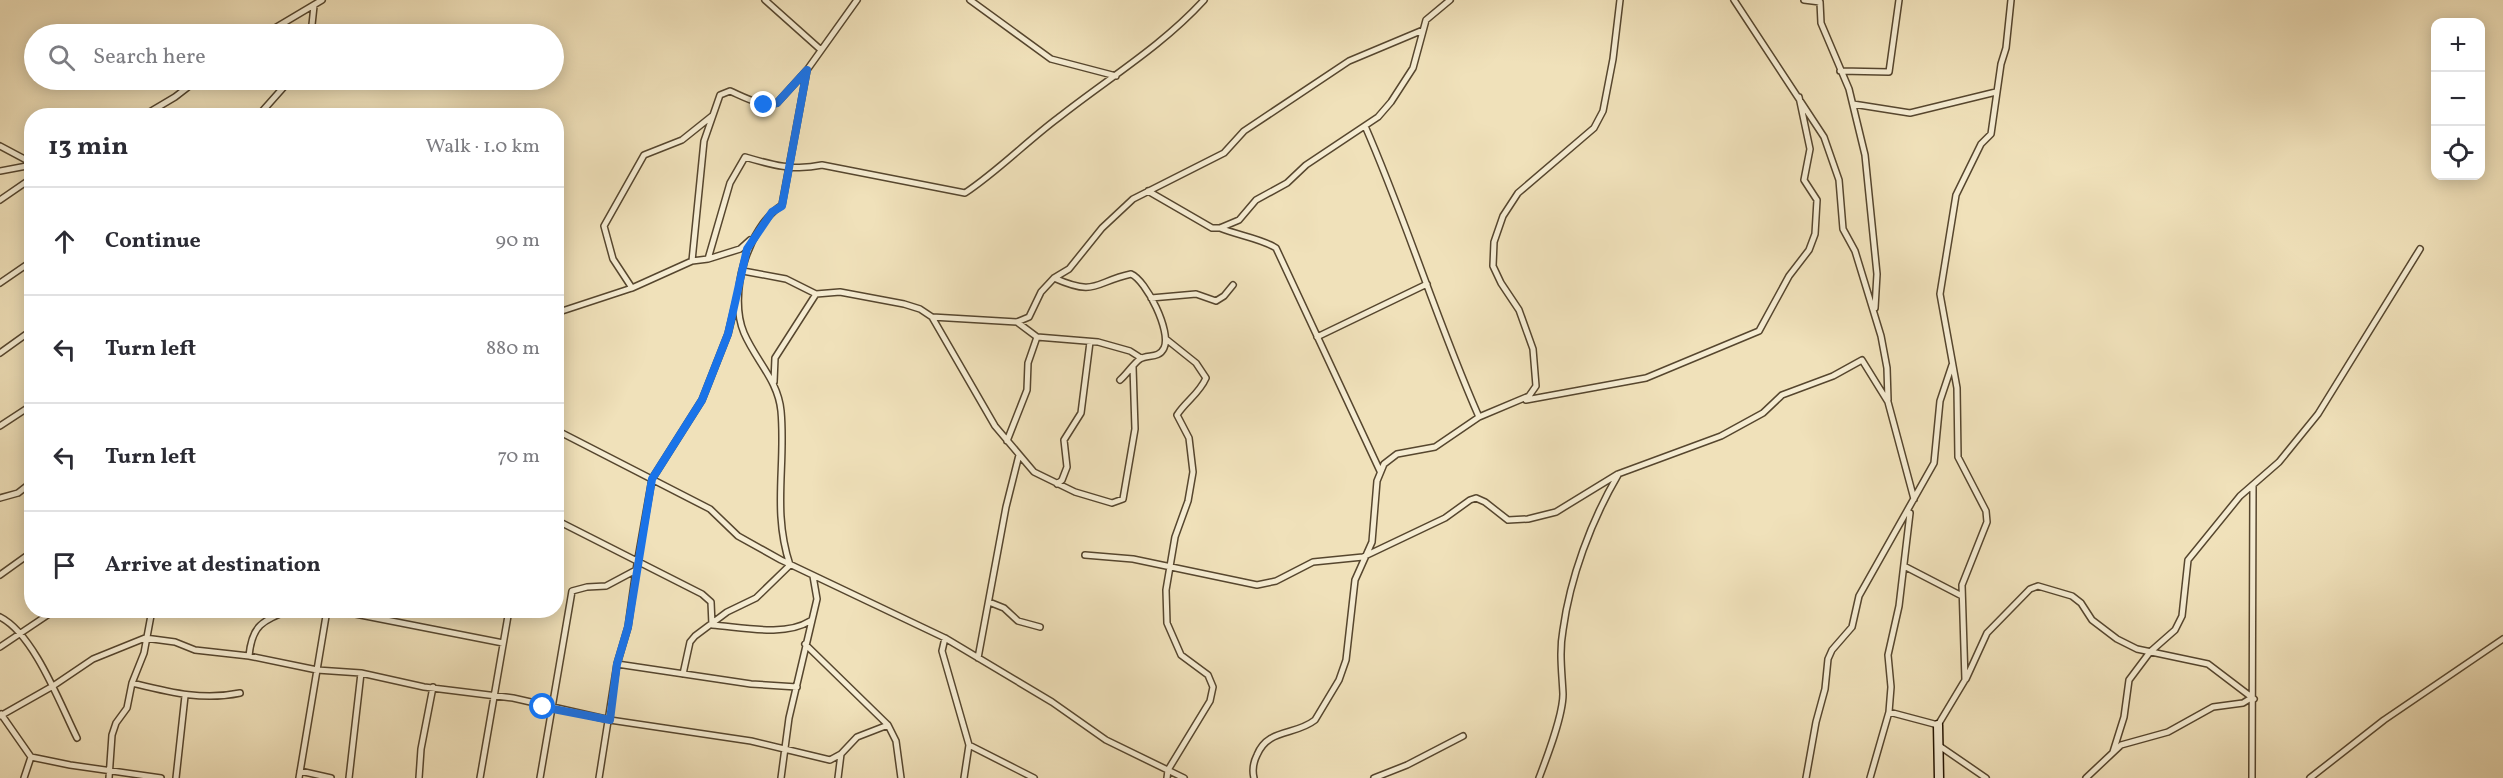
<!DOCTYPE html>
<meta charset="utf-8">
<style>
body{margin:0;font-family:Vollkorn,serif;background:#f7f7f7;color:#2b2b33}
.controls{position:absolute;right:18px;top:18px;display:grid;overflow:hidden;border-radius:12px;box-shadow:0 3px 15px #0003}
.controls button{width:54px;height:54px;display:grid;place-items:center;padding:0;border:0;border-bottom:2px solid #e1e1e2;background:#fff;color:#2b2b33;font:30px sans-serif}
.stop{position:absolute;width:18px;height:18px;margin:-14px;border:4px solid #1a73e8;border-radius:50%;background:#fff}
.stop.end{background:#1a73e8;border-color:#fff;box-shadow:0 2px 6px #0008}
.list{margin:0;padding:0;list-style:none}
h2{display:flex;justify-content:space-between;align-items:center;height:78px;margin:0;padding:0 24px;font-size:26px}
h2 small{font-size:20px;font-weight:400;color:#7c7c81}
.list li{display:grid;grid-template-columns:39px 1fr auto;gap:18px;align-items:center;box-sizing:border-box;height:108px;padding:0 24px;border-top:2px solid #e1e1e2}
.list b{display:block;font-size:22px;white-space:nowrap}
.list em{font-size:20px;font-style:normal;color:#7c7c81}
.icon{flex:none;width:33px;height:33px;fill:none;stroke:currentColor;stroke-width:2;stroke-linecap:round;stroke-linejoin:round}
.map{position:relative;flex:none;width:2503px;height:778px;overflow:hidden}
.search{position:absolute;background:#fff;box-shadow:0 3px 15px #0003;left:24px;top:24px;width:540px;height:66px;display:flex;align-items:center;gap:15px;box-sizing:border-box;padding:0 21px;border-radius:33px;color:#7c7c81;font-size:22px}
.panel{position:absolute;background:#fff;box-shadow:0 3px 15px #0003;left:24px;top:108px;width:540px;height:510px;border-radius:24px}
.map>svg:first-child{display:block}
</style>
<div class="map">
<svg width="2503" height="778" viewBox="0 0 2503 778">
<rect width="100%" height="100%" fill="#f0e1ba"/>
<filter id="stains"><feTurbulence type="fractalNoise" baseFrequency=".00333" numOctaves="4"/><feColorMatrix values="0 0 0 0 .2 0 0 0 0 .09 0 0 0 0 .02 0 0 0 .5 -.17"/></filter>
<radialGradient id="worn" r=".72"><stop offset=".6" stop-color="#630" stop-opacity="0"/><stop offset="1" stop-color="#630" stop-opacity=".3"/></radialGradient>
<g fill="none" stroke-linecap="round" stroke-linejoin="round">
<defs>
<path id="street" d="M765,0l56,50
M970,0l81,59 65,17
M1734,0l90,137 15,43 4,49 12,22 26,85 6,32 1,32
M1804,0l16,2 1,21 28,66 16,66 12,119 -2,34
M265,34l57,-34
M311,34l3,-28
M1840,71l49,1 10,-72
M1853,104l57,9 86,-21
M143,116l32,-19 22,-17
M258,116l32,-36
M1365,126c42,96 72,196 114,291
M0,146l32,17
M0,171l32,-6
M1148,191l64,37h8l19,-8 17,-20 31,-17 19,-18 72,-48 13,-15 22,-34 13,-48 24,-20
M0,200l32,-22
M1220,228c17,7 43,11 56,20l104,223
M708,259l32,-10 10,-9
M692,261l12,-120 16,-46 10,-4c14,6 31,16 47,12l30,-33
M743,271l43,8 30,15 24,-2 64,12 16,5 12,8 85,5 12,-5 12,-25 13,-14 15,-9 33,-41 31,-29 91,-46 20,-22 105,-70 74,-31
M1054,278c43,19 40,4 77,-4 15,6 41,58 33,74 -5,11 -17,6 -24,11 -7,5 -13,15 -20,21
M0,283l32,-22
M632,288l-19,-29 -9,-33 40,-71 38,-15 30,-24
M1151,298l45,-4 20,7 8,-5 9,-11
M556,313l76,-25 60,-27 16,-2 22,-76 15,-26c27,8 49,14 77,8l143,28c33,-22 61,-51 93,-75 49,-39 103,-71 146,-118
M932,317l63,109 39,46 41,20 37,11 11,-4 12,-70 -2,-62
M1017,322l20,15 61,5 32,9 11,7
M1317,337l110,-53
M1166,339l30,24 10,15c-7,16 -20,23 -29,37l12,23 4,34 -5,29 -13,36 -9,53 1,33 14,32 27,20 5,12 -3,14 -42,69 -1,8
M0,353l32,-23
M774,382l1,-24 41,-64
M1526,400l120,-22 113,-47 30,-55 20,-26 6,-16 2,-34 -13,-20 6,-31 -11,-52
M0,426l32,-21
M556,430l154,79 28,27 43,24 164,78 107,64 54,38 78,38
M1007,441l20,-51 1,-27 9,-26
M1057,484l5,-4 5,-13 -3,-27 17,-27 9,-71
M0,498l18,-5 14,-11
M556,520l146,74 9,8 1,23c29,2 73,12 98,-4
M1085,555l48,4 124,26 19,-4 37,-19 50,-5 82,-39 25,-18 6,-2 9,4 23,18 20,-1 28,-7 62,-38 103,-38 42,-23 19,-18 51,-19 29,-16 26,42 26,97
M1904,566l58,30
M636,570l16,-91 50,-79 26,-66 9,-37
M0,575l32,-23
M989,602l15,6 14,13 22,6
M335,610l168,33
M0,617c34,17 60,87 77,121
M945,638l-3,13 27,94 -5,33
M805,644l83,81 8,16 5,37
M0,647l55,-37
M249,656c3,-31 13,-35 41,-46
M978,658l28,-151 13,-52
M617,664l134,20 46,3
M683,674l7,-32 5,-6 32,-24 29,-14 34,-33c-18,-54 -4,-100 -9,-154 -3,-31 -25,-50 -37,-78 -16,-38 3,-105 38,-128l25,-135 50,-70
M1966,679l21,-46 43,-44 8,-3 34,10 9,7 11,17 25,19 20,10 71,15 46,35
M132,683c37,9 70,18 108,10
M1889,712l49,13 27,-45 -3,-95 25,-63 -1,-11 -28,-54 -1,-69 -17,-94 16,-99 25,-51 10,-10 10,-70 5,-16 5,-48
M1,714l30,43 39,8 91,13
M0,716l53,-30 40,-27 52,-21 30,4 20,8 54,6 68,14 44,3 63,14 89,11 97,22 141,21 79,19 11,-6 16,-17 31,-12
M969,745l65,33
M1938,745l48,33
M2113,752l11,-35 5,-37 21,-28 25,-22 7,-14 6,-56 52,-64 39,-34 39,-48 102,-165
M300,771l31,7
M24,778l7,-21
M109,778l3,-43 4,-12 11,-15 5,-25 12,-30 8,-43
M176,778l9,-82
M299,778l28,-168
M349,778l12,-105
M419,778l2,-29 12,-62
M480,778l29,-168
M540,778l32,-187 15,-4 19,-1 30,-16 -8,57 -11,37 -18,114
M781,778l8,-60 28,-119 -4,-23
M838,778l3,-24
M1254,778c-2,-8 -1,-15 3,-23 11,-27 38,-19 58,-35l24,-40 7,-20 9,-80 17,-38 5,-61 7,-17 13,-10 38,-7 44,-30 50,-21 7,-10 -3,-37 -14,-39 -18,-27 -8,-17 1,-24 9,-26 15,-23 76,-65 9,-17 10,-52 7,-59
M1374,778l33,-13 56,-29
M1539,778c8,-21 24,-62 24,-84 -1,-22 -4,-42 0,-64 7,-52 28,-109 55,-155
M1806,778l10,-56 9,-33 3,-30 4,-9 20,-23 7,-31 75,-133 6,-62 12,-36
M1870,778l19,-66 2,-25 -3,-32 11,-49 11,-93
M2086,778l35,-33 47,-13 45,-25 30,-4 8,-5
M2252,778l1,-293
M2310,778l74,-58 119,-81"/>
<path id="secondary" d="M1938,725l1,53"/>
</defs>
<use href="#street" stroke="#56462e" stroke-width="8"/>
<use href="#secondary" stroke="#231300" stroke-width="11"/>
<use href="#street" stroke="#f5ecd2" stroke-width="5"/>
<use href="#secondary" stroke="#f5ecd2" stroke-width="8"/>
</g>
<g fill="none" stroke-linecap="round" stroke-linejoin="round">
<path stroke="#1a73e8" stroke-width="8" d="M543,707l67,13 7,-56 11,-37 24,-148 50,-79 26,-66 19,-85 25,-37 10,-6 25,-136 -30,33 -13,2"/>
</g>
<rect width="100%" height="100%" filter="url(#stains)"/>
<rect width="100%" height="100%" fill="url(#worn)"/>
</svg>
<div class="controls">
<button>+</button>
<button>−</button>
<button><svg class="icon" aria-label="locate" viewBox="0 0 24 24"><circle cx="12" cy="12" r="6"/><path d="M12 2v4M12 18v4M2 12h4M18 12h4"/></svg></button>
</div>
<div class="stop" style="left:543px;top:707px"></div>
<div class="stop end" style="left:764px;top:105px"></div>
<div class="search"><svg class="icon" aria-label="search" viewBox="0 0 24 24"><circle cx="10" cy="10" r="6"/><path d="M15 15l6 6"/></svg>Search here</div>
<section class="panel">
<h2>13 min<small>Walk · 1.0 km</small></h2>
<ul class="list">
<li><svg class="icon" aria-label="ahead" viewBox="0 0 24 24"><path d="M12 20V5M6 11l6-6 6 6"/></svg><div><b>Continue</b></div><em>90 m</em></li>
<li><svg class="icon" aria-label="left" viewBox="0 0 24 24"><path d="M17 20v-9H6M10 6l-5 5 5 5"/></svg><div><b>Turn left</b></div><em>880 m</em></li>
<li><svg class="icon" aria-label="left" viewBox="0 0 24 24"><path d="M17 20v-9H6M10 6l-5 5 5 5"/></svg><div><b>Turn left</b></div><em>70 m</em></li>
<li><svg class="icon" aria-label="arrive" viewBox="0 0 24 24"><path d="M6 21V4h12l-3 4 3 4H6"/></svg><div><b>Arrive at destination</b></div></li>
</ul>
</section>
</div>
